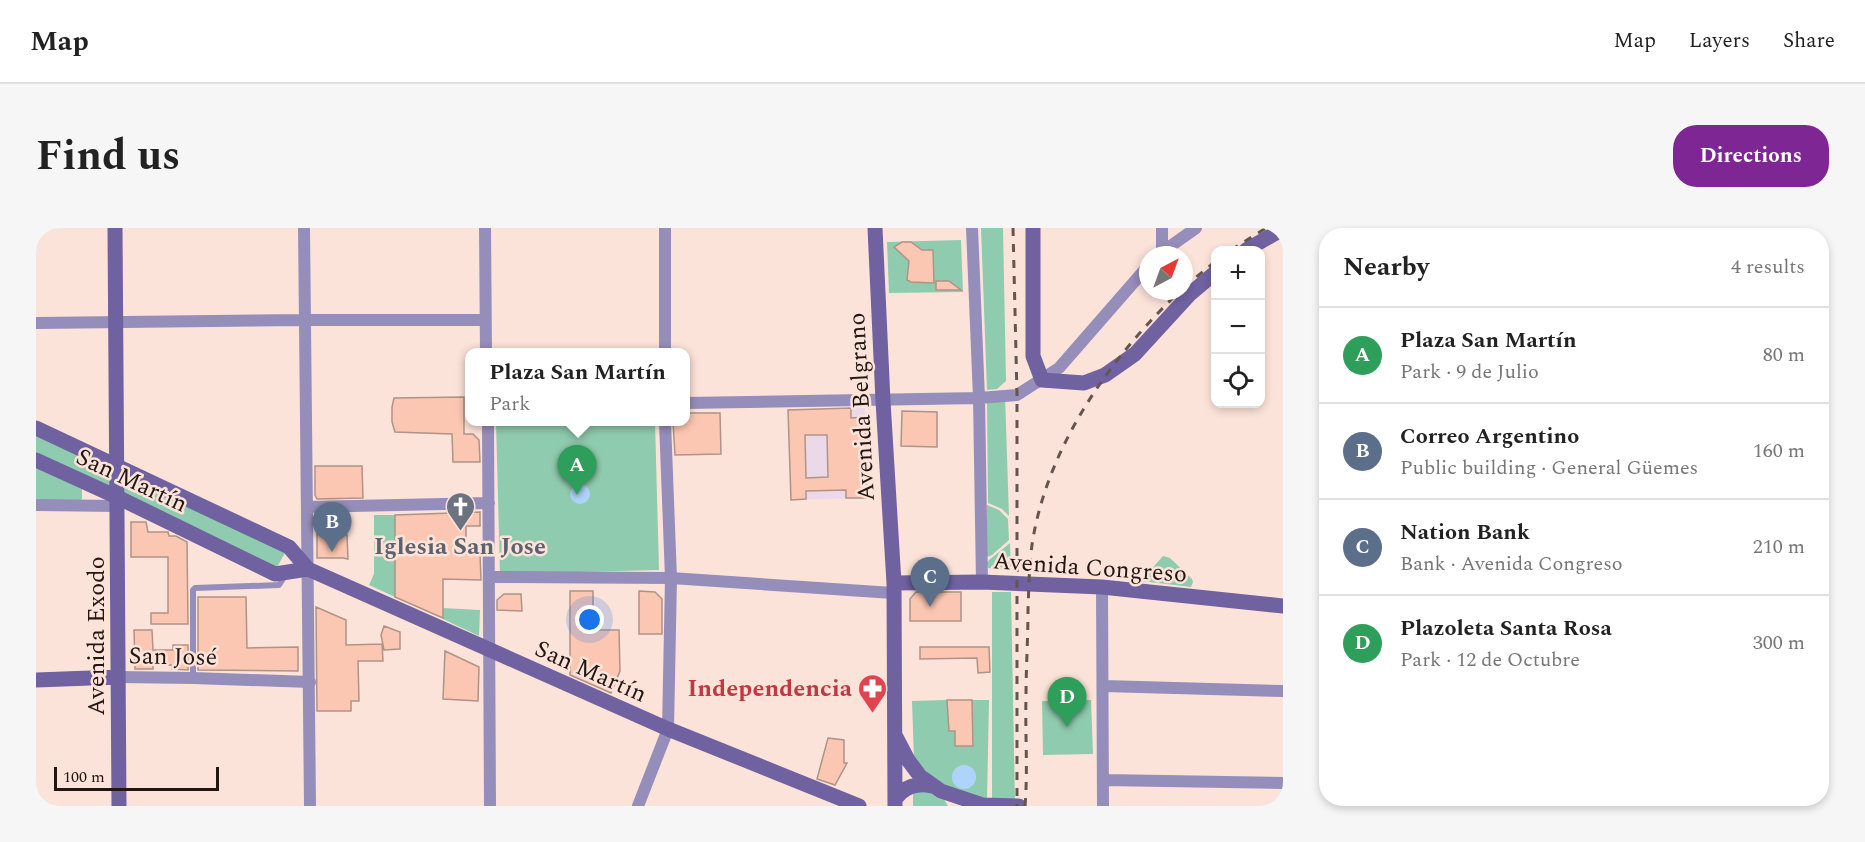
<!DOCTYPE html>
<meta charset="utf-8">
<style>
body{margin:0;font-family:Spectral,serif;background:#f6f6f6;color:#222}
.controls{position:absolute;right:18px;top:18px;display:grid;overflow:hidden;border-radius:12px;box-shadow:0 3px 9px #0003}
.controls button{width:54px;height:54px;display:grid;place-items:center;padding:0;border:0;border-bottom:2px solid #e0e0e0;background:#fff;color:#222;font:30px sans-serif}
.compass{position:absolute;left:1103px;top:18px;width:54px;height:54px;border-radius:50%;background:#fff;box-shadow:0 3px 9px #0003;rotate:41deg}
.scale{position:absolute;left:18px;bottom:15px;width:165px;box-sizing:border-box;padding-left:6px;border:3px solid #211612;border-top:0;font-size:16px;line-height:21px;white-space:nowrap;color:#211612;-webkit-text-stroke:4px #fce3d9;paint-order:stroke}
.you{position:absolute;left:554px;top:392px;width:21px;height:21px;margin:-15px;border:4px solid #fff;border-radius:50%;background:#1a73e8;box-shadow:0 0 0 9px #1a73e833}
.badge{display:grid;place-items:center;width:39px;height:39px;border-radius:50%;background:#7e2694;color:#fff;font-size:20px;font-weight:700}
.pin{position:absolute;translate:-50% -50px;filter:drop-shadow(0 2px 3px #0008)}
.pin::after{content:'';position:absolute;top:32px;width:21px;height:18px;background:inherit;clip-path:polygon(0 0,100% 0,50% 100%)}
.popup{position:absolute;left:429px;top:120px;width:225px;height:78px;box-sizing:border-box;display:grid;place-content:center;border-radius:12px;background:#fff;filter:drop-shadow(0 2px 4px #0005);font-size:20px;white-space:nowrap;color:#767676}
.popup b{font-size:22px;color:#222}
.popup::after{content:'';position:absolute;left:50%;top:100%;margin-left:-12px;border:12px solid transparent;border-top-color:#fff}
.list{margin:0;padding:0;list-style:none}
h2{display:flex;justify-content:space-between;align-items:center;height:78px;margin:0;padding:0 24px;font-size:26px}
h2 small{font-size:20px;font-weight:400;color:#767676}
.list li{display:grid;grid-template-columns:39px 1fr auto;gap:18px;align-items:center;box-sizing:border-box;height:96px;padding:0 24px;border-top:2px solid #e0e0e0}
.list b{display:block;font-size:22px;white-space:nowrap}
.list p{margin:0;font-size:20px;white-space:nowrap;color:#767676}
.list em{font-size:20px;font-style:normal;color:#767676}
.icon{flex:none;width:33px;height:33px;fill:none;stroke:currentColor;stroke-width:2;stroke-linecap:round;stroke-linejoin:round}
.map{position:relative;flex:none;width:1247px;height:578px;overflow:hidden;border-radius:24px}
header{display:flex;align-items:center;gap:36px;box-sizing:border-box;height:84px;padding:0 30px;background:#fff;border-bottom:2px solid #e0e0e0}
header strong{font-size:28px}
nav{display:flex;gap:33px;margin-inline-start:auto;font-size:21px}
.intro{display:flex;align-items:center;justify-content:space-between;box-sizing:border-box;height:144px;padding:0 36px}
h1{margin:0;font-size:42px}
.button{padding:15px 27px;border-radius:24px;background:#7e2694;color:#fff;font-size:21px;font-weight:700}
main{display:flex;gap:36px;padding:0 36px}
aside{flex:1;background:#fff;border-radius:24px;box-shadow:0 3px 9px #0003}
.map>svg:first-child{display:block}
</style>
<header>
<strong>Map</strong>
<nav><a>Map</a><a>Layers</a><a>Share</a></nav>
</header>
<div class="intro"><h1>Find us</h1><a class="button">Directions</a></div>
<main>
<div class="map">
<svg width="1247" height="578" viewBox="0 0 1247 578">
<rect width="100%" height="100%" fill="#fce3d9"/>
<path fill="#ebd9ea" d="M829,180l2,90 -76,2 -3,-90z"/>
<path fill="#8fcbae" d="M945,0h22l3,153 -9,8 -10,1z
M925,12l2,52 -74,1 -2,-51z
M969,168l4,120 -7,-7 -14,-6 -1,-100z
M829,189h2l3,4 2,46h-6z
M460,194h159l4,148 -159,4z
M0,205l77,35 -1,22 -76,-35z
M0,239l46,22v9l-3,5 -43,-1z
M88,243l162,80 -10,18 -153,-72z
M951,277l12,5 9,9 1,21 -17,15 -5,2z
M338,287h21v82l-26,-12 5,-11z
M974,315l1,28 -23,-3 -1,-5 2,-3z
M1127,328l7,2 22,21 1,3 -2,5 -50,-6z
M956,364h19l4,211 -23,-1z
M407,380l37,2 -1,26 -36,-17z
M911,472l2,31h6v15l17,-46h17l-2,101 -44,-13 -29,-29 -2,-58z
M1055,472l2,54 -50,1 -1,-54z
M877,559l28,7 7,12h-35z"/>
<path fill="#afd4fc" d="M534 266a10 10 0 1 1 20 0a10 10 0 1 1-20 0Z
M916 549a12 12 0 1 1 24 0a12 12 0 1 1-24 0Z"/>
<path fill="#fcc7b2" stroke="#af9387" stroke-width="1.5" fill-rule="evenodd" d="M866,14h9l11,8h11l1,33 -23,-1 -4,-2 2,-19 -15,-14z
M900,53h13l12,9h-25z
M428,169v37h9l6,6 1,22h-27l-1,-28 -57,-2 -3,-10v-15l2,-9z
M815,180v10l14,-1 2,81h-21v-8l-40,1v8l-15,1 -3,-90zM769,207h22l1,42 -22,1z
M866,183l35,1v35l-36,-1z
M649,185h35l1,41 -46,1 -2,-33h12z
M279,238h47l1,32 -46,1 -2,-4z
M444,284v14h-14v28h14l1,26 -38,-1v39l-48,-21v-82z
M95,294h15l2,10h20l1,4h7l11,6 1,82h-37v-11h17v-56h-37z
M281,306l30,1 1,24 -5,-1h-26z
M534,363h23v39h26l1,41 -9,22 -41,-18z
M603,363l16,1 7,7v35h-23z
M880,364h45v29h-51v-22z
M468,366h17l1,17 -25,-1v-10z
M162,369h48l1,51 51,-1v24l-100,-1z
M280,379l30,13v25l36,-1 1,17h-25l1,40h-8v10h-34z
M348,398l16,6v17l-16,1 -3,-15z
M98,402h18l1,20h20v-5h15v25l-16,-1v-4h-19v4h-18z
M884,419h69l1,25 -12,1 -1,-15 -57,1z
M409,423l34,16 -1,34 -35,-2z
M911,472h25l1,46h-18v-15h-6z
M792,510l16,2v23h3l-12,22 -18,-6z"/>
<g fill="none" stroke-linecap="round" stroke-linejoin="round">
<path stroke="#968eba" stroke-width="6" d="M157,450v-88l2,-2 84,-3 7,-11"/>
<path stroke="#968eba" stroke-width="12" d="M268,0l6,578
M449,0l1,124
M936,0l7,170 3,184
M1126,23v-23
M1122,27l38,-27
M0,95l268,-3h181
M629,124v-124
M649,175l294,-5 38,-3 42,-27 89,-102
M452,194l2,384
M0,277l81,1
M271,279l182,-4
M453,349l182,1 222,15
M1066,359l1,219
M82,449l75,1 117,4
M1068,458l179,5
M1067,552l180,3
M602,578l30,-77 3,-151 -6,-156"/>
<path stroke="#7061a0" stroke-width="15" d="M79,0l4,578
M839,0l8,173 11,182 1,223
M997,0v128l9,24 42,3 21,-8 30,-21 55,-60 26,-22
M1210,22l37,-21
M0,200l253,119 19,22 360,160 191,77
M0,232l81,37 158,77 33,-5
M858,355l88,-1 120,5 181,19
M0,452l82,-3
M860,509l12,23 12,16 21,15 42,14 36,1
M859,572c8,-13 22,-18 37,-14"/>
<path stroke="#655550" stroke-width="3" stroke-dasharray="8 8" stroke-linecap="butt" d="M977,0l4,167v411
M1195,22l35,-22
M1148,59l32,-26
M989,578c3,-36 0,-73 1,-109 0,-29 2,-58 2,-87 1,-25 1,-52 6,-77 18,-93 78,-177 146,-242"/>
</g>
<defs>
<symbol id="church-pin" viewBox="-11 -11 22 30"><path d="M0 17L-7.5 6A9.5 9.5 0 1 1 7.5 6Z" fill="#6b7280" stroke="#fce3d9"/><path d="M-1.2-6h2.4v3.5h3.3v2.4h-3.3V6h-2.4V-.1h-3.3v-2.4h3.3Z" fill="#fff"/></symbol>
<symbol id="pharmacy-pin" viewBox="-11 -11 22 30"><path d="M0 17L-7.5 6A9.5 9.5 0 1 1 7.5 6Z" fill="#e0444e" stroke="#fce3d9"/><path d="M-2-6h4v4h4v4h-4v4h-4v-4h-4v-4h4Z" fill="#fff"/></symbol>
</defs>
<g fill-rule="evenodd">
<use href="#church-pin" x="408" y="262" width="33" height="45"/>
<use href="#pharmacy-pin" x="820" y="444" width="33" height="45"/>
</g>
<g text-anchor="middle" stroke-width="5" stroke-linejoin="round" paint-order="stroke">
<g font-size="24" fill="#211612" stroke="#fce3d9">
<text transform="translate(825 179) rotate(-93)" y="8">Avenida Belgrano</text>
<text transform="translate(96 252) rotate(25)" y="8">San Martín</text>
<text transform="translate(1054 339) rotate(4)" y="8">Avenida Congreso</text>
<text transform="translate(60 408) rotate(-90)" y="8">Avenida Exodo</text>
<text transform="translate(137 428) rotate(1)" y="8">San José</text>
<text transform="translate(555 443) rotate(24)" y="8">San Martín</text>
</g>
<g font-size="24" font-weight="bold" fill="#5b616d" stroke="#fce3d9">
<text x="424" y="326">Iglesia San Jose</text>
</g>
<g font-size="24" font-weight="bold" fill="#be3a42" stroke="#fce3d9" text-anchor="end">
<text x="816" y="468">Independencia</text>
</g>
</g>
</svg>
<div class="controls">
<button>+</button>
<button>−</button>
<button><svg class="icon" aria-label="locate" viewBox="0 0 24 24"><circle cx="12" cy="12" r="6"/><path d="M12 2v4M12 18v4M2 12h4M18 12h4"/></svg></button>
</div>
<svg class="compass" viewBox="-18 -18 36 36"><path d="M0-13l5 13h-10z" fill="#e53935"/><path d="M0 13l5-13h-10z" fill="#767676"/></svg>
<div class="scale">100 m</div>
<div class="you"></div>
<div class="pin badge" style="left:541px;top:267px;background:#2e9e5b">A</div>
<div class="popup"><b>Plaza San Martín</b>Park</div>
<div class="pin badge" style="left:296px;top:324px;background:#5c6f8a">B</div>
<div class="pin badge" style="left:894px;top:379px;background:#5c6f8a">C</div>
<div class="pin badge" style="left:1031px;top:499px;background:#2e9e5b">D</div>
</div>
<aside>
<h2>Nearby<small>4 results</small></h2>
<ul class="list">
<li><span class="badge" style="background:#2e9e5b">A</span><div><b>Plaza San Martín</b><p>Park · 9 de Julio</p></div><em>80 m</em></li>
<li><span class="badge" style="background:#5c6f8a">B</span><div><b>Correo Argentino</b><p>Public building · General Güemes</p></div><em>160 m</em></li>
<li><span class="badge" style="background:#5c6f8a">C</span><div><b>Nation Bank</b><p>Bank · Avenida Congreso</p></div><em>210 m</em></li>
<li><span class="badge" style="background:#2e9e5b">D</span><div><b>Plazoleta Santa Rosa</b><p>Park · 12 de Octubre</p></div><em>300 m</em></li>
</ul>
</aside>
</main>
